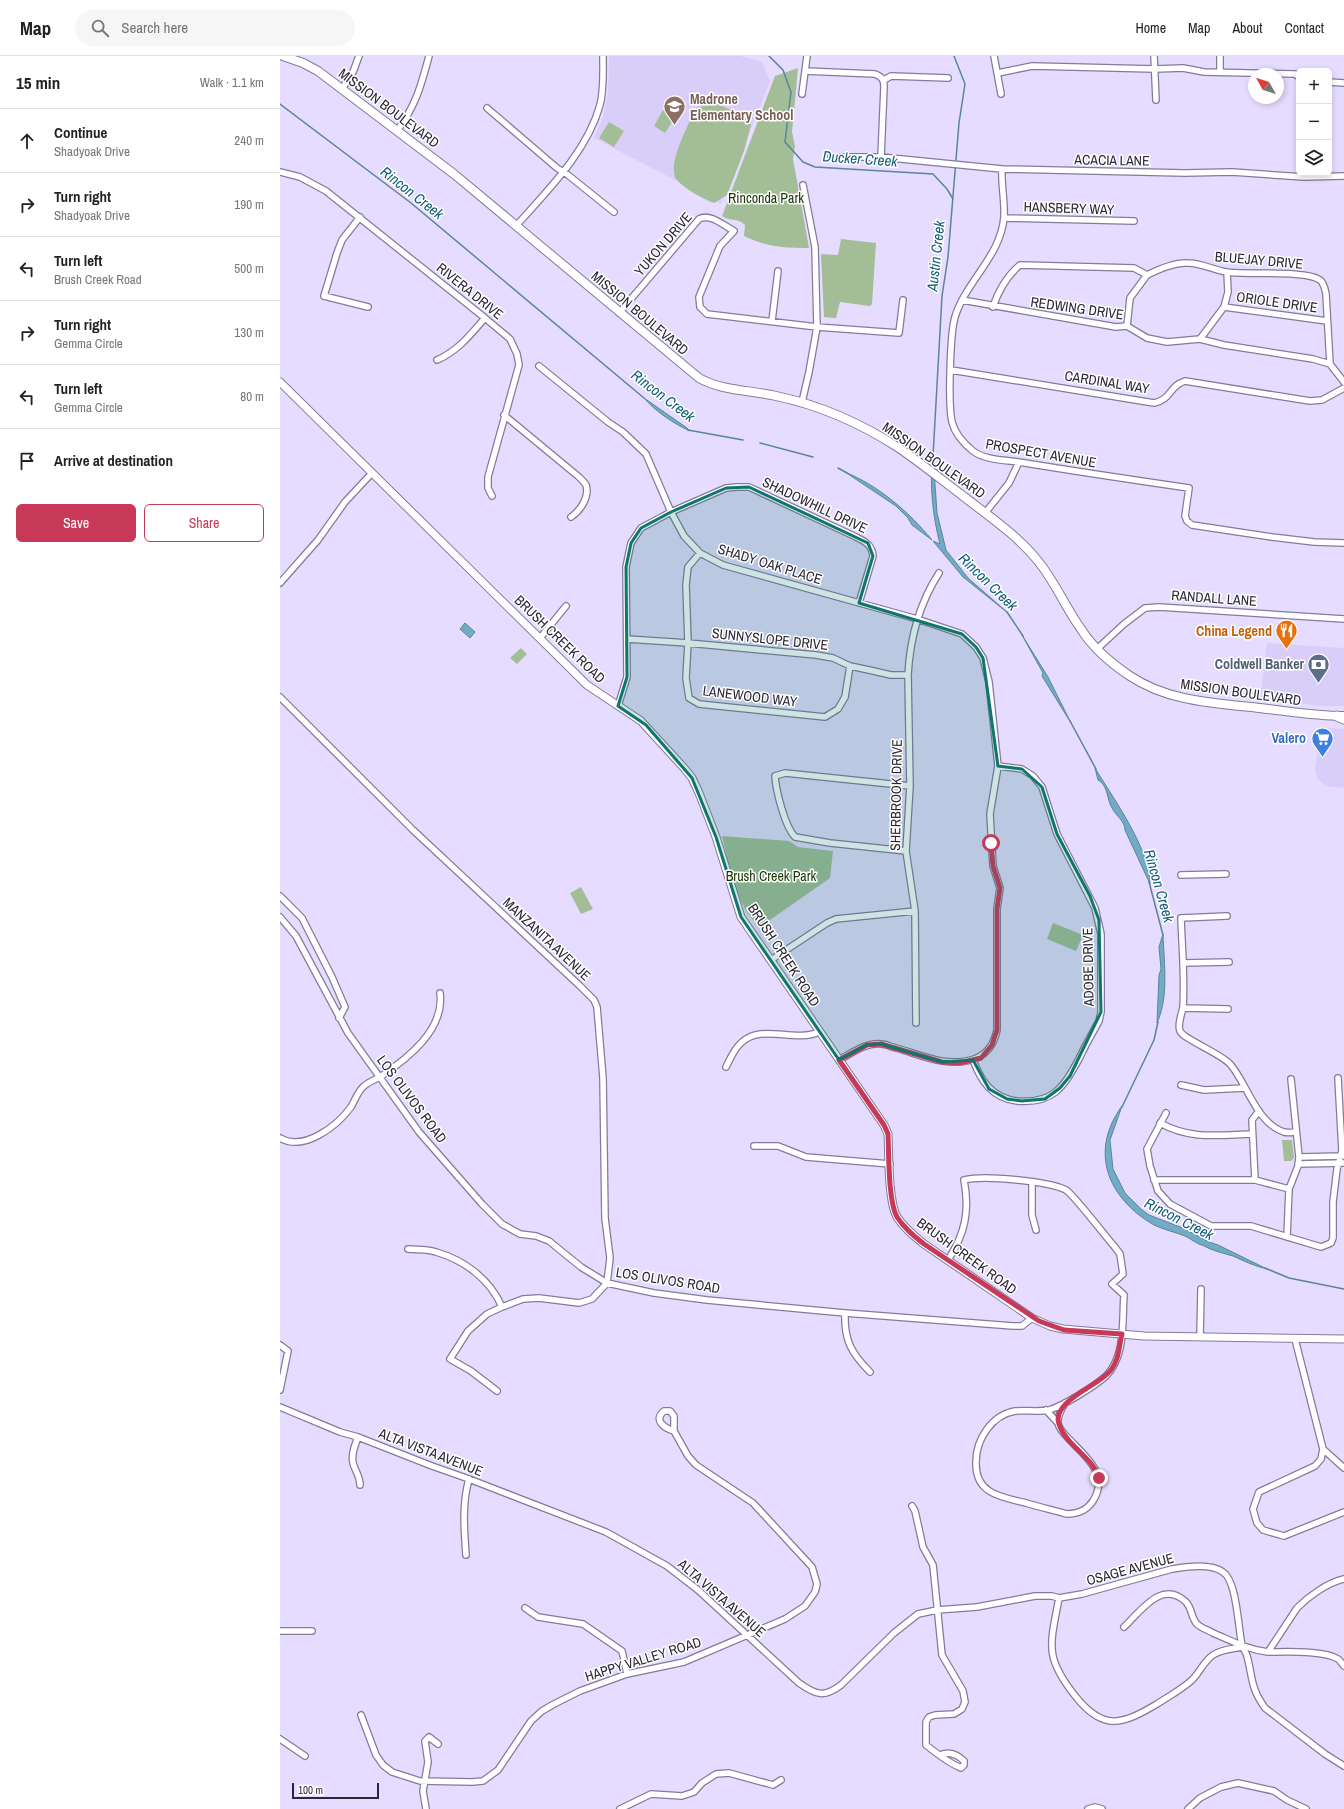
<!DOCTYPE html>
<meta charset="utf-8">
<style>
body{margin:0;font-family:"Archivo Narrow",sans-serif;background:#f6f6f6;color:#222}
.controls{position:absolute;right:12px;top:12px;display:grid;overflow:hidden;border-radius:6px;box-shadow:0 2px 6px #0003}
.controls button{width:36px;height:36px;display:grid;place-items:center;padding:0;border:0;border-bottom:1px solid #e0e0e0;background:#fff;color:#222;font:20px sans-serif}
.compass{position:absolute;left:968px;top:12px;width:36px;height:36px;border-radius:50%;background:#fff;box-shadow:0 2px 6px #0003;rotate:309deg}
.scale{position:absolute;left:12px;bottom:10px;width:87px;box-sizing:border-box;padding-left:4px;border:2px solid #2b2835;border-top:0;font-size:11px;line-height:14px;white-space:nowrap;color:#2b2835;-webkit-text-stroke:3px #fff;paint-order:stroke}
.stop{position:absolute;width:12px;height:12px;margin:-9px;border:3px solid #c83858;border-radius:50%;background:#fff}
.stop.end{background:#c83858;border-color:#fff;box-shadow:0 1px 4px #0008}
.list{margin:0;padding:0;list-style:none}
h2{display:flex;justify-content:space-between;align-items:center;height:52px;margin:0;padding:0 16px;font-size:17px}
h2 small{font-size:13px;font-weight:400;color:#767676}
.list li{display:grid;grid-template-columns:26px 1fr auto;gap:12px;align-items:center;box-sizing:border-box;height:64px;padding:0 16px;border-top:1px solid #e0e0e0}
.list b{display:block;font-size:15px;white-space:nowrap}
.list p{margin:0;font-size:13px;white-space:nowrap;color:#767676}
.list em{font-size:13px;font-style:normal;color:#767676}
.actions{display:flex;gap:8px;padding:12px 16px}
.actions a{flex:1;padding:9px 0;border:1px solid #c83858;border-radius:6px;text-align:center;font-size:14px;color:#c83858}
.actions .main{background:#c83858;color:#fff}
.icon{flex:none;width:22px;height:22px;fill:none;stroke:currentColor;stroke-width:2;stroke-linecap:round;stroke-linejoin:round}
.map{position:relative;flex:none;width:1064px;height:1753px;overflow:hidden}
header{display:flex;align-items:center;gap:24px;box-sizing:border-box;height:56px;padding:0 20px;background:#fff;border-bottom:1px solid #e0e0e0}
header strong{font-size:19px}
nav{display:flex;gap:22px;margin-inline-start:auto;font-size:14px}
.search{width:280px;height:36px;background:#f6f6f6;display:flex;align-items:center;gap:10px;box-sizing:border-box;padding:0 14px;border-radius:22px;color:#767676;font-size:15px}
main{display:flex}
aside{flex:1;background:#fff}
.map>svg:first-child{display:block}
</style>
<header>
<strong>Map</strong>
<div class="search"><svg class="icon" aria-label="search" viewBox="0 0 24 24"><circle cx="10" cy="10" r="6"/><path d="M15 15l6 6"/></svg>Search here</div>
<nav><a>Home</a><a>Map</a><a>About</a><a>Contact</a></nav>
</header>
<main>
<aside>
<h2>15 min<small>Walk · 1.1 km</small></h2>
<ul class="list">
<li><svg class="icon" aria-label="ahead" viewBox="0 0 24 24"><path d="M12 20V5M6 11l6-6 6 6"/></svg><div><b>Continue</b><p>Shadyoak Drive</p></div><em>240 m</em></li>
<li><svg class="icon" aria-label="right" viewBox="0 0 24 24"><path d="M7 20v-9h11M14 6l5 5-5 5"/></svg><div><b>Turn right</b><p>Shadyoak Drive</p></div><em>190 m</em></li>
<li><svg class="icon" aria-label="left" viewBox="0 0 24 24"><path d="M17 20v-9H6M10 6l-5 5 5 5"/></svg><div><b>Turn left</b><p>Brush Creek Road</p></div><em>500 m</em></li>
<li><svg class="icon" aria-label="right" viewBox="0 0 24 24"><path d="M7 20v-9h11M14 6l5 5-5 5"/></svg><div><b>Turn right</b><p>Gemma Circle</p></div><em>130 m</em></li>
<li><svg class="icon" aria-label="left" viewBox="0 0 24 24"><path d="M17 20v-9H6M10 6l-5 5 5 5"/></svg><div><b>Turn left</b><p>Gemma Circle</p></div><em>80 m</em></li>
<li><svg class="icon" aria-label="arrive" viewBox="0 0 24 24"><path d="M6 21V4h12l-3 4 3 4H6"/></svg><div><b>Arrive at destination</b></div></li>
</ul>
<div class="actions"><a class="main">Save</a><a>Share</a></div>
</aside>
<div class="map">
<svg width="1064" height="1753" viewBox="0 0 1064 1753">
<rect width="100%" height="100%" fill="#e5dcff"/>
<path fill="#d9cef9" d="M329,0h131l22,6 8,19 -49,123 -127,-66 9,-21 5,-24z
M987,587l76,5 1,-2v60h-20l-64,-6z
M1041,671l23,2v59l-18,-2 -8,-7 -3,-8z"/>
<path fill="#a3bd97" d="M518,12l-6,64 3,14 -2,13 16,89c-25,0 -42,-1 -65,-12l1,-11c-8,-8 -15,-3 -23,-9l53,-140z
M437,48l26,11 8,10 -7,26 -17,44 -13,8c-11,-4 -29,-14 -37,-23 -12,-13 13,-59 20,-73z
M383,54l12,7 -10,16 -11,-7z
M329,66l15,9 -10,16 -15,-9z
M561,183l35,4 -4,61 -2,2 -30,-4 -4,16 -12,-1 -3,-63 17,1z
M241,592l6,6 -10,10 -7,-6z
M442,780l67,5 9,6 35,4 -3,27 -70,49c-24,-20 -31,-62 -38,-91z
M301,831l12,22 -12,5 -11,-21z
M773,867l30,12 -7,16 -29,-12z
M1002,1084h10l2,18 -3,3h-7z"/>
<path fill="#71abc5" stroke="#5c849a" d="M364,342l43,30 3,3c-16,-7 -35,-20 -46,-33z
M653,399l4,58 9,37 22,28 40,35 -45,-36 -30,-36 7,3c-7,-27 -11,-60 -7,-89z
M565,416c34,14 64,40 87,68l-20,-15 -4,-7 -12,-12z
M185,567l10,9 -5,6 -10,-9z
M742,579l26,42 23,46 -29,-47 1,-3z
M815,712c18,30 55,81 55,116l-25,-54c0,-9 -9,-14 -13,-22 -5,-8 -4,-23 -14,-28z
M883,878c1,29 6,63 -6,89l2,-48 2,-6 -2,-22z
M842,1050l-12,34 3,29 12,24 16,16 8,6 34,13 26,14 9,3 49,24c-13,-3 -23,-8 -34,-13 -10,-3 -20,-5 -29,-10 -7,-2 -13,-7 -19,-10 -10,-4 -21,-6 -31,-11 -47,-27 -65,-74 -32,-119z"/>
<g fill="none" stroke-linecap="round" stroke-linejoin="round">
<path stroke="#5c849a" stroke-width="1.5" d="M489,0l14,14 8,22 -6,50 18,20 12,5 118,7 14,15 6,10
M0,48l131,99 233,195
M408,374l55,10
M480,387l53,14
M653,400l9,-160 6,-39 11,-134 6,-39 -11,-28
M558,412l9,5
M727,556l16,24
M790,665l26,48
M869,826l14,53
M842,1051l32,-67 4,-18
M985,1212l24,10 55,11"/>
<defs>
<path id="minor" d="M714,0l7,38
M874,0l2,44
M525,15l70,3c7,3 9,5 9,13l-3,70
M940,16v-16
M718,17l34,-7 123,3 28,-1 21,4 91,2 4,3
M604,24l7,-4 57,2
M1049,26l15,1
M62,33l11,-17 6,-16
M522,38l5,-38
M207,52l70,60 11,7 46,37
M117,75c19,-26 24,-45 32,-75
M551,101h50l121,12 183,4 47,-1 72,5 40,-1
M722,113c-1,16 3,32 2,48 -3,39 -38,64 -49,100 -5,17 -7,88 -3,105 3,12 11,21 21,29 13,10 36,9 52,12 55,9 109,17 164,25l-4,28 2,5 5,4 80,12 42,5 30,1
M0,116l20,5 26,14 159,127 25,21 7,15 2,11 -31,112v11l4,8
M80,161l-18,23 -5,13 -13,43 44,11
M724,162l130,3
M236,170c32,-36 71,-74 84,-121 4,-15 3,-33 3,-49
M682,244l154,27 11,-1 20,12 20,4 33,-3 24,6 89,14 17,5 14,18
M713,251c5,-15 14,-31 27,-42l114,3 13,7c10,-5 29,-13 41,-12 13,0 26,7 38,9 19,3 81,-2 94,8 4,3 5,9 6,14l4,70
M944,251l103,14
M339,257l80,-94c11,-6 24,6 35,12l-14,15 -21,51 1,10 7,7 110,13 82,6 4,-33
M492,265l6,-50
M847,270l3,-28 17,-23
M920,283l24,-32 4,-15 -1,-20
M157,304c21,-9 33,-25 48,-42
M259,310l69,56 15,10 23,22 25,58 13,24 16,17 23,12 194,54 45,15 14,13 7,11 6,24 9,84 -8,48 3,52 7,22 -3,21v121c-3,15 -11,26 -26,30 -26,7 -50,-5 -75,-12 -5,-1 -10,-4 -15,-4 -15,-2 -29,9 -42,16
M671,314l203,33c18,-4 15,-17 31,-22l125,20 12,-1 22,-12
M522,346l7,-30 8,-45 -2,-80 -12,-62
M224,359l75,62c2,2 6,6 7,8 4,12 -6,26 -15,32
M705,457l24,-30 10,-21
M420,497l-12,14 -2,18 2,58 -2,35 3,20 10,6 126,13 13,-8 7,-12 5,-31
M0,527l38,-43 27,-38 27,-29
M260,582l26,-32
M347,583l61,4 128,12 17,3 17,8 19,4 22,5h17
M817,593l27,-25 21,-16 14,-1 185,12
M0,641l133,133 167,156 14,14 3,7 6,71 2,140 5,40 -3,25 -15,16 -13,4 -40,-5 -16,1 -21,8 -15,7 -19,17 -18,28 21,12 26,20
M338,650l9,-29 -1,-110 5,-24 10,-15 30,-16 55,-24 11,-1h12l105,49c10,5 18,8 19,20l-14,47
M626,795l-76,-8 -35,-6c-10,-10 -19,-46 -20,-61l10,-3 125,13
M901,819l45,-1
M0,840l22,22 30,59 13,30 -6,11
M947,860l-46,2c1,30 4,60 2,89 -1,7 -6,17 -3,24 3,8 40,22 50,33 17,19 26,59 54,68 4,1 9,0 12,0
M0,861l16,19 52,97 71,99 63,72 20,20 18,10 16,2 13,5 32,26 26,16 47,10 53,7 138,13 168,13h9l10,-8
M491,904l56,-37 9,-4 79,-8
M903,907l46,-1
M903,952l45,1
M636,967l-1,-112 -9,-60 4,-65 -2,-111c2,-37 11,-71 31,-102
M693,1004c8,21 19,38 44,41 36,3 46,-13 62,-42 6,-13 13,-25 20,-38l2,-9v-78l-6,-26 -38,-74 -15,-47 -9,-11 -11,-7 -24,-3
M446,1011c4,-8 8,-18 15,-24 20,-20 53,0 78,-11
M901,1029l23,5 41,-2
M886,1057l-19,36 3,17 8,25 12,13 41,22h40l70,21 10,-4 2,-5v-36l4,-33 5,-18 -4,-73
M880,1067c31,17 58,12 92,11
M0,1082c24,14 57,-12 71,-31 4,-7 7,-16 13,-21 5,-4 10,-6 16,-9 27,-18 65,-47 60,-84
M474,1090h24l28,11 84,7
M1019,1101l45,-1
M1018,1108l46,-1
M874,1124h101l34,9
M975,1124l-3,-60 7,-9
M752,1126v33l4,15
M1007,1181l2,-48 9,-23 1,-9 -8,-78
M128,1193c9,1 20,0 28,3 28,8 54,27 66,55
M668,1204c17,-26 22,-49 16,-80 20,-5 84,1 102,10 7,4 40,47 48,56l6,8 3,20 -11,10 12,11c-2,26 2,61 -18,81 -11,10 -43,30 -57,34 -11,2 -23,0 -34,1 -23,4 -39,28 -39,51 -1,32 25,35 50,41 13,4 27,7 41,11 11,0 20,-4 26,-13 17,-27 -8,-45 -25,-63 -3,-3 -9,-10 -10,-15 -1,-6 4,-15 7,-20
M565,1257c-1,27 6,40 25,59
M920,1281l1,-48
M1015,1283l28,110 -2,10 -6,7 -56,26 -6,17 4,14 6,7 21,6 60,-24
M0,1289l8,6 -8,39
M0,1351l60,25 18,5 74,29 37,13 137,53 61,34 31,24 101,93c17,12 25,15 42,2l53,-52 24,-19 19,-4 40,-3 58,-11h17l7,2 23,-4 90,-25c14,-2 38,-6 51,3 14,9 15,56 19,73 1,4 4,7 5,11 6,22 3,31 18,52l60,46 19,12
M766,1354l12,13
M78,1381c-3,8 -7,17 -5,26 2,8 7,13 7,22
M1043,1393l21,19
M632,1450l3,5 8,36 10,18 9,90 21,36 2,11 -3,7 -8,5 -19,1 -6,2 -3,5v23c10,8 23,18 35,23l3,-3v-4c-7,-7 -15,-10 -24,-6
M186,1499c-2,-27 -4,-51 3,-76
M779,1542c-9,48 -15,59 17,99 28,35 47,27 81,7 12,-8 24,-14 35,-24 8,-8 12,-19 21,-25 9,-6 20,-6 29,-8
M245,1552l13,9 45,7 39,27 5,23
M844,1571c17,-16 38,-48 62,-25 6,6 5,16 11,22 4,4 11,6 16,9 19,8 35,17 55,19l29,-44c12,-12 30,-25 47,-29
M0,1575h32
M988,1596c17,0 56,-2 70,7 2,1 4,5 6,7
M81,1659l15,40 7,10 9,7 28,9 52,1 11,-1 15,-11 33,-49 11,-10 12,-7 26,-13 47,-17 57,-12 101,-43 20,-13 10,-14 2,-8 -5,-17 -59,-64 -57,-38 -8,-9 -14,-25c-10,-3 -21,-11 -10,-20h6l4,5v15
M0,1683l25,17
M146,1753l-3,-18 5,-29 -3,-21 4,-4 9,7
M340,1753l31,-15 31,2 12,-4 8,-9 14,-9 13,-1 44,12 8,-5
M808,1753l7,-2 7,2
M908,1753l12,-11 21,-11 17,-4 36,8 13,9 19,9"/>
<path id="tertiary" d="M0,326l307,303 54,36 43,47 8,10 7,15 17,44 25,80 143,208 4,9c1,20 0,67 9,83 7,11 17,19 27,27l108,74 18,8 13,3 81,7 200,3"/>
<path id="secondary" d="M3,0l20,7 15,8 136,103 245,204c23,13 51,12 77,18 43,9 86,28 123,52 22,15 43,32 64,48 26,20 55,40 75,65 18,22 27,46 43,68 12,19 31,35 49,47 39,26 85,27 129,32 28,3 56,8 84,8"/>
<path id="primary" d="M1057,660l7,3"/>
</defs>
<use href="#minor" stroke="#837b9a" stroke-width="8"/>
<use href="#tertiary" stroke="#837b9a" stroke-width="9"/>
<use href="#secondary" stroke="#837b9a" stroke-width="10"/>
<use href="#primary" stroke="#837b9a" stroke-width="11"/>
<use href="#minor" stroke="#fff" stroke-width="5.5"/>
<use href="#tertiary" stroke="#fff" stroke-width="7"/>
<use href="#secondary" stroke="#fff" stroke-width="8"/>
<use href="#primary" stroke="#fff" stroke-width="9"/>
</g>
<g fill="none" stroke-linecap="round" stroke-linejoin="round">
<path stroke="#c83858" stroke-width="5" d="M711,787l2,23 7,22 -3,21v121l-5,15 -11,13 -21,5 -18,-1 -61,-18 -14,1 -28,15 45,65 4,9c1,20 0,67 9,83 7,11 17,19 27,27l115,77 25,9 58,4c-3,12 -3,26 -11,36 -12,16 -60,31 -52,54 7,22 33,32 40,54"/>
</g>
<path fill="#0f766e" fill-opacity="0.2" stroke="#0f766e" stroke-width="3" stroke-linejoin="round" d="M469,431l119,56 5,13 -14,47 103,31 14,13 7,11 15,108 24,3 20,18 15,47 33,62 9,24 2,92 -31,64 -10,12 -15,11 -23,2 -15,-2 -18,-10 -16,-29 -31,2 -61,-18 -14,1 -28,15 -98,-143 -25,-80 -24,-59 -46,-53 -28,-19 9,-29 -1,-110 5,-24 10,-15 30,-16 55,-24z"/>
<defs>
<symbol id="school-pin" viewBox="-11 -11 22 30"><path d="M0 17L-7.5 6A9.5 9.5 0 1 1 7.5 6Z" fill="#8d6e63" stroke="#fff"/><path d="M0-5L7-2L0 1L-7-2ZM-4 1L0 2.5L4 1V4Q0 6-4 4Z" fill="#fff"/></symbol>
<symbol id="restaurant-pin" viewBox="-11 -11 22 30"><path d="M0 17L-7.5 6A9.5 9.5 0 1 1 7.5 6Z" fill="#e8710a" stroke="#fff"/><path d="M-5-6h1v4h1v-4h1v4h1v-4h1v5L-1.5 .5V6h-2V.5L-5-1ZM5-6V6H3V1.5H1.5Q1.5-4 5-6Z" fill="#fff"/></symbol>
<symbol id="bank-pin" viewBox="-11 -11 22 30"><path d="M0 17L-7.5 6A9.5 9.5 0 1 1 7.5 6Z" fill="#5c6f8a" stroke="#fff"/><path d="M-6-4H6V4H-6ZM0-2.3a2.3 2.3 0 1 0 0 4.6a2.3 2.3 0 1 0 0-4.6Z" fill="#fff"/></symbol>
<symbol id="supermarket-pin" viewBox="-11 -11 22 30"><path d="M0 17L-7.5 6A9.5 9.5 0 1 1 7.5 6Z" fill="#3f7fe0" stroke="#fff"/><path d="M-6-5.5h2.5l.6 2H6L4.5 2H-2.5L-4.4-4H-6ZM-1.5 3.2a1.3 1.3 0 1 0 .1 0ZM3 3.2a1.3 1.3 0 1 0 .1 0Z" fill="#fff"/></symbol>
</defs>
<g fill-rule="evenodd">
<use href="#school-pin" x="382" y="38" width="25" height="34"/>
<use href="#restaurant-pin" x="994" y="562" width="25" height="34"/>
<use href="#bank-pin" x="1026" y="596" width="25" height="34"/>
<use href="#supermarket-pin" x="1030" y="670" width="25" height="34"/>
</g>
<g text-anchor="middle" stroke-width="3" stroke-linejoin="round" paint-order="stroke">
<g font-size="14" font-weight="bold" fill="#785e54" stroke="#fff" text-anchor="start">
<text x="410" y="48">Madrone<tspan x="410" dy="16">Elementary School</tspan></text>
</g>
<g font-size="14" fill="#2b2835" stroke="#fff">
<text transform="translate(109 52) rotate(37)" y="5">MISSION BOULEVARD</text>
<text transform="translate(832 104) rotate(1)" y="5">ACACIA LANE</text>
<text transform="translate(789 152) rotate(2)" y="5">HANSBERY WAY</text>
<text transform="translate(383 188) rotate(-49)" y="5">YUKON DRIVE</text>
<text transform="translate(979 204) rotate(5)" y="5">BLUEJAY DRIVE</text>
<text transform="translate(190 235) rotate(39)" y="5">RIVERA DRIVE</text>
<text transform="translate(997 246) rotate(8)" y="5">ORIOLE DRIVE</text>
<text transform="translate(797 252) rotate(8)" y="5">REDWING DRIVE</text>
<text transform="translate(360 257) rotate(40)" y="5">MISSION BOULEVARD</text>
<text transform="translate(827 326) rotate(9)" y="5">CARDINAL WAY</text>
<text transform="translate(761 397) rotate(10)" y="5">PROSPECT AVENUE</text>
<text transform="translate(654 404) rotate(35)" y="5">MISSION BOULEVARD</text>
<text transform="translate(535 449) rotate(25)" y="5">SHADOWHILL DRIVE</text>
<text transform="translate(490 508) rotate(17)" y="5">SHADY OAK PLACE</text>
<text transform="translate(934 542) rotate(4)" y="5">RANDALL LANE</text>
<text transform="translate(280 583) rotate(44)" y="5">BRUSH CREEK ROAD</text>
<text transform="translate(490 583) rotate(6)" y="5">SUNNYSLOPE DRIVE</text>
<text transform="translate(961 636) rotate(8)" y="5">MISSION BOULEVARD</text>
<text transform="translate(470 640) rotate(7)" y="5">LANEWOOD WAY</text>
<text transform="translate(616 739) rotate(-89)" y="5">SHERBROOK DRIVE</text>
<text transform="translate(267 883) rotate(43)" y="5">MANZANITA AVENUE</text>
<text transform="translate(504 899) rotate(57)" y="5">BRUSH CREEK ROAD</text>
<text transform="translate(808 911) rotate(-91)" y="5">ADOBE DRIVE</text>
<text transform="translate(132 1043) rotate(53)" y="5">LOS OLIVOS ROAD</text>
<text transform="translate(687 1200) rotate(36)" y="5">BRUSH CREEK ROAD</text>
<text transform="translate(388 1224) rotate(9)" y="5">LOS OLIVOS ROAD</text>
<text transform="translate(151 1396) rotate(21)" y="5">ALTA VISTA AVENUE</text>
<text transform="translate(850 1513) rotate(-15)" y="5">OSAGE AVENUE</text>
<text transform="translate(442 1542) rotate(41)" y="5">ALTA VISTA AVENUE</text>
<text transform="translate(363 1603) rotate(-17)" y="5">HAPPY VALLEY ROAD</text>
</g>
<g font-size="14" fill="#173404" stroke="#fff">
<text x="486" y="147">Rinconda Park</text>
<text x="491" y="825">Brush Creek Park</text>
</g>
<g font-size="14" font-weight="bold" fill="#c56008" stroke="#fff" text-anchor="end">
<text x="992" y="580">China Legend</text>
</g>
<g font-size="14" font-weight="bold" fill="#4e5e75" stroke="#fff" text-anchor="end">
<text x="1024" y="613">Coldwell Banker</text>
</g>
<g font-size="14" font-weight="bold" fill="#366cbe" stroke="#fff" text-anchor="end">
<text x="1026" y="687">Valero</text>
</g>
<g font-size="15" font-style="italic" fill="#125d78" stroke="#fff">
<text transform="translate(580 103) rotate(4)" y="5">Ducker Creek</text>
<text transform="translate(132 137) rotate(38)" y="5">Rincon Creek</text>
<text transform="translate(656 200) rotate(-84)" y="5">Austin Creek</text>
<text transform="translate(383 340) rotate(37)" y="5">Rincon Creek</text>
<text transform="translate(708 526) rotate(44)" y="5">Rincon Creek</text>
<text transform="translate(879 830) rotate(74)" y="5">Rincon Creek</text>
<text transform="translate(899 1163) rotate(27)" y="5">Rincon Creek</text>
</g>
</g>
</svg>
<div class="controls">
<button>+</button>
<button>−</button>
<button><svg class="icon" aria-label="layers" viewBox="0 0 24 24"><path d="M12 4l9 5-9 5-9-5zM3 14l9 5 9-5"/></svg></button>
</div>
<svg class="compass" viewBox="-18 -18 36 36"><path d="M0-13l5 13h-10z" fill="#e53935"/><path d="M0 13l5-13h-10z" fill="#767676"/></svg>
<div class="scale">100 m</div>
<div class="stop" style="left:711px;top:787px"></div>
<div class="stop end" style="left:819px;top:1422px"></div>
</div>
</main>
